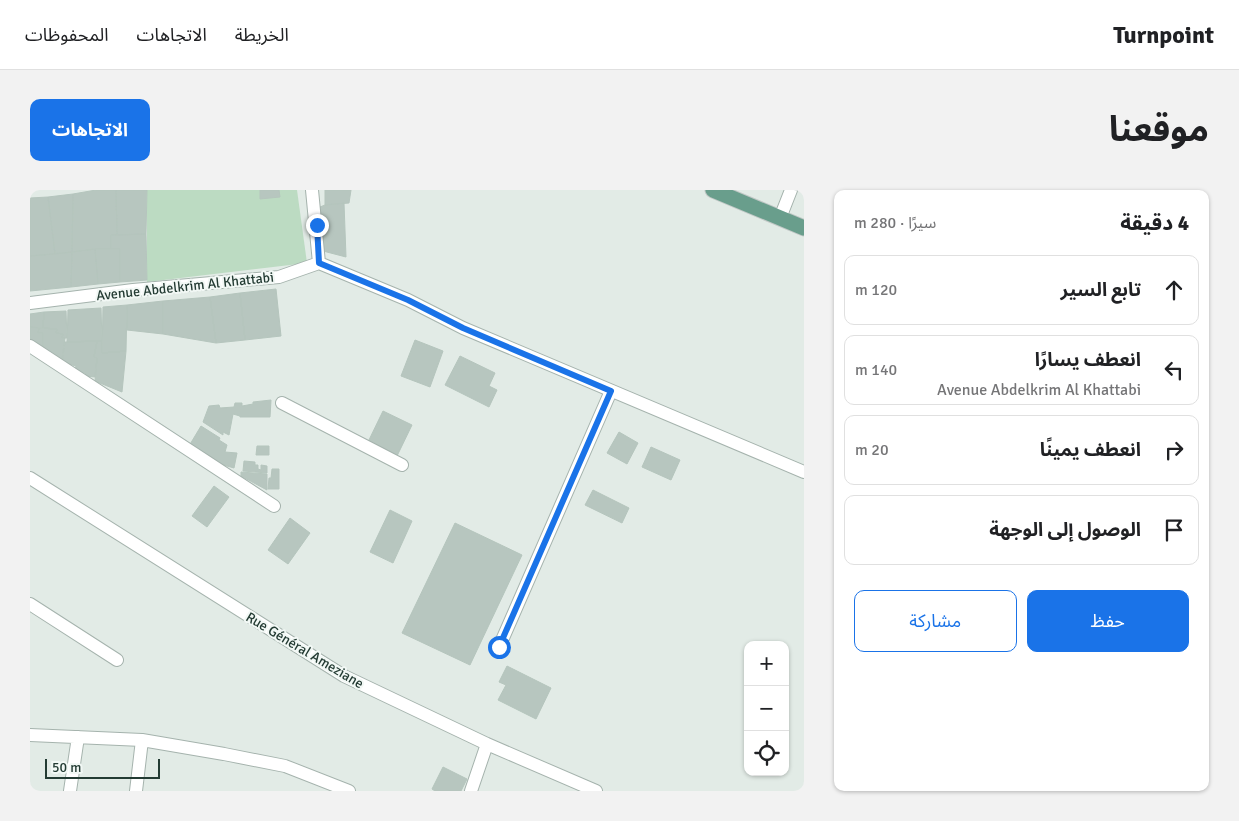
<!DOCTYPE html>
<html lang="ar">
<meta charset="utf-8">
<style>
body{margin:0;font-family:Signika,"Noto Sans Arabic",sans-serif;background:#f2f2f2;color:#202124;direction:rtl}
.controls{position:absolute;right:15px;bottom:15px;display:grid;overflow:hidden;border-radius:10px;box-shadow:0 1px 4px #0004}
.controls button{width:45px;height:45px;display:grid;place-items:center;padding:0;border:0;border-bottom:1px solid #e0e0e0;background:#fff;color:#202124;font:25px sans-serif}
.scale{position:absolute;left:15px;bottom:12px;width:115px;box-sizing:border-box;padding-left:5px;border:2px solid #233b33;border-top:0;font-size:14px;line-height:18px;white-space:nowrap;color:#233b33;-webkit-text-stroke:4px #f2f8f5;paint-order:stroke}
.stop{position:absolute;width:15px;height:15px;margin:-11px;border:4px solid #1a73e8;border-radius:50%;background:#fff}
.stop.end{background:#1a73e8;border-color:#fff;box-shadow:0 1px 5px #0008}
.list{margin:0;padding:0;list-style:none}
h2{display:flex;justify-content:space-between;align-items:center;height:65px;margin:0;padding:0 20px;font-size:21px}
h2 small{font-size:16px;font-weight:400;color:#757577}
.list li{display:grid;grid-template-columns:32px 1fr auto;gap:15px;align-items:center;box-sizing:border-box;height:70px;margin:0 10px 10px;padding:0 10px;border:1px solid #e0e0e0;border-radius:10px}
.list b{display:block;font-size:19px;white-space:nowrap}
.list p{margin:0;font-size:16px;white-space:nowrap;color:#757577}
.list em{font-size:16px;font-style:normal;color:#757577}
.actions{display:flex;gap:10px;padding:15px 20px}
.actions a{flex:1;padding:11px 0;border:1px solid #1a73e8;border-radius:10px;text-align:center;font-size:18px;color:#1a73e8}
.actions .main{background:#1a73e8;color:#fff}
.icon{flex:none;width:28px;height:28px;fill:none;stroke:currentColor;stroke-width:2;stroke-linecap:round;stroke-linejoin:round}
.map{position:relative;flex:none;width:774px;height:601px;overflow:hidden;direction:ltr;border-radius:10px}
header{display:flex;align-items:center;gap:30px;box-sizing:border-box;height:70px;padding:0 25px;background:#fff;border-bottom:1px solid #e0e0e0}
header strong{font-size:24px}
nav{display:flex;gap:28px;margin-inline-start:auto;font-size:18px}
.intro{display:flex;align-items:center;justify-content:space-between;box-sizing:border-box;height:120px;padding:0 30px}
h1{margin:0;font-size:35px}
.button{padding:12px 22px;border-radius:10px;background:#1a73e8;color:#fff;font-size:18px;font-weight:700}
main{display:flex;gap:30px;padding:0 30px}
aside{flex:1;background:#fff;border-radius:10px;box-shadow:0 1px 4px #0004}
.map>svg:first-child{display:block}
</style>
<header>
<strong>Turnpoint</strong>
<nav><a>الخريطة</a><a>الاتجاهات</a><a>المحفوظات</a></nav>
</header>
<div class="intro"><h1>موقعنا</h1><a class="button">الاتجاهات</a></div>
<main>
<aside>
<h2>4 دقيقة<small>سيرًا · 280 m</small></h2>
<ul class="list">
<li><svg class="icon" aria-label="ahead" viewBox="0 0 24 24"><path d="M12 20V5M6 11l6-6 6 6"/></svg><div><b>تابع السير</b></div><em>120 m</em></li>
<li><svg class="icon" aria-label="left" viewBox="0 0 24 24"><path d="M17 20v-9H6M10 6l-5 5 5 5"/></svg><div><b>انعطف يسارًا</b><p>Avenue Abdelkrim Al Khattabi</p></div><em>140 m</em></li>
<li><svg class="icon" aria-label="right" viewBox="0 0 24 24"><path d="M7 20v-9h11M14 6l5 5-5 5"/></svg><div><b>انعطف يمينًا</b></div><em>20 m</em></li>
<li><svg class="icon" aria-label="arrive" viewBox="0 0 24 24"><path d="M6 21V4h12l-3 4 3 4H6"/></svg><div><b>الوصول إلى الوجهة</b></div></li>
</ul>
<div class="actions"><a class="main">حفظ</a><a>مشاركة</a></div>
</aside>
<div class="map">
<svg width="774" height="601" viewBox="0 0 774 601">
<rect width="100%" height="100%" fill="#e2ebe6"/>
<path fill="#bcdbc2" d="M117,0h150l10,73 -160,19z"/>
<path fill="#b7c6bf" stroke="#b5c5bd" d="M66,0h20l1,45h-6v14h-16l-23,3 1,-58z
M86,0h31l-1,44 -29,1z
M230,0h19l1,7 -20,2z
M295,0h26l-2,13 -24,2z
M43,4l-1,58 -17,2 -7,-57z
M18,7l7,57 -25,2v-58z
M314,13l2,54 -23,-6 -3,-44 5,-2z
M116,44l1,46 -27,2v-33h-9v-14z
M65,59h25v33l-22,2z
M65,59l3,35 -27,3 1,-35z
M42,62l-1,35 -41,4v-35z
M246,99l5,47 -36,4 -5,-47z
M210,103l5,47 -29,3 -6,-46z
M180,107l6,46 -53,-9v-33z
M133,111v33l-36,-4v-25z
M97,115l-1,46 -24,2 1,-46z
M71,118l1,33 -35,1 1,-32z
M36,121l1,27h-5l1,-4 -7,-1 1,-4 -14,-1 1,-16z
M14,122l-1,16 -13,-1v-13z
M0,137l9,1 -1,5h5v13l-9,-1 1,-4 -5,-2z
M9,138l18,1 -1,4 7,1 -1,4h3l-3,22 -12,-5 1,-4 -8,-1v-17h-5z
M385,150l28,11 -13,36 -29,-11z
M67,151l-3,16 3,1 -2,19 -10,-1v-3l-10,-2 1,-5 -14,-4 3,-20z
M67,151h5v12l24,-2 -4,41 -27,-11 2,-23 -3,-1z
M430,166l35,17 -6,13 8,4 -8,17 -44,-22z
M241,210l-1,17h-30v-1l-7,-2 -4,21 -6,-3v3l-20,-13 6,-16 10,-1 1,3 14,-1 1,-4h7v3l11,-2v-2z
M353,221l29,14 -15,31 -29,-14z
M171,236l19,12 -1,2 8,5 -2,7 12,1 -3,15 -14,-4 -31,-18z
M589,242l19,11 -11,21 -20,-11z
M227,256h12v9h-13z
M621,257l29,13 -9,20 -29,-13z
M214,271l11,1v3h3v4l3,1v-5l6,1v7l-24,-2z
M242,279h7v20h-11l1,-11h2z
M211,282l26,2v16l-26,-14z
M184,296l15,11 -22,30 -15,-11z
M563,300l36,18 -7,15 -37,-18z
M360,320l22,11 -19,42 -23,-11z
M260,328l20,15 -22,31 -20,-14z
M425,333l67,32 -52,110 -68,-32z
M477,476l44,22 -15,31 -38,-19 8,-15 -7,-3z
M413,577l24,12 -6,12h-26l-3,-2z"/>
<g fill="none" stroke-linecap="round" stroke-linejoin="round">
<defs>
<path id="minor" d="M282,0l7,73
M750,28l11,-28
M0,113l103,-13 146,-13 40,-14 89,37 55,28 341,144
M0,156l244,160
M252,213l120,62
M0,288l314,198 143,68 109,47
M0,414l87,56
M469,457l112,-256
M0,545l112,5 82,14 61,12 64,25
M40,601l8,-54
M106,601l6,-51
M441,601l16,-47"/>
<path id="primary" d="M683,0l91,38"/>
</defs>
<use href="#minor" stroke="#a5b3ad" stroke-width="14"/>
<use href="#primary" stroke="#c1c8c6" stroke-width="17"/>
<use href="#minor" stroke="#fff" stroke-width="12"/>
<use href="#primary" stroke="#699e8c" stroke-width="15"/>
</g>
<g fill="none" stroke-linecap="round" stroke-linejoin="round">
<path stroke="#1a73e8" stroke-width="6" d="M287,35l2,38 89,37 55,28 148,63 -112,256"/>
</g>
<g text-anchor="middle" stroke-width="4" stroke-linejoin="round" paint-order="stroke">
<g font-size="14" fill="#233b33" stroke="#f2f8f5">
<text transform="translate(155 96) rotate(-6)" y="5">Avenue Abdelkrim Al Khattabi</text>
<text transform="translate(275 460) rotate(31)" y="5">Rue Général Ameziane</text>
</g>
</g>
</svg>
<div class="controls">
<button>+</button>
<button>−</button>
<button><svg class="icon" aria-label="locate" viewBox="0 0 24 24"><circle cx="12" cy="12" r="6"/><path d="M12 2v4M12 18v4M2 12h4M18 12h4"/></svg></button>
</div>
<div class="scale">50 m</div>
<div class="stop" style="left:469px;top:457px"></div>
<div class="stop end" style="left:287px;top:35px"></div>
</div>
</main>
